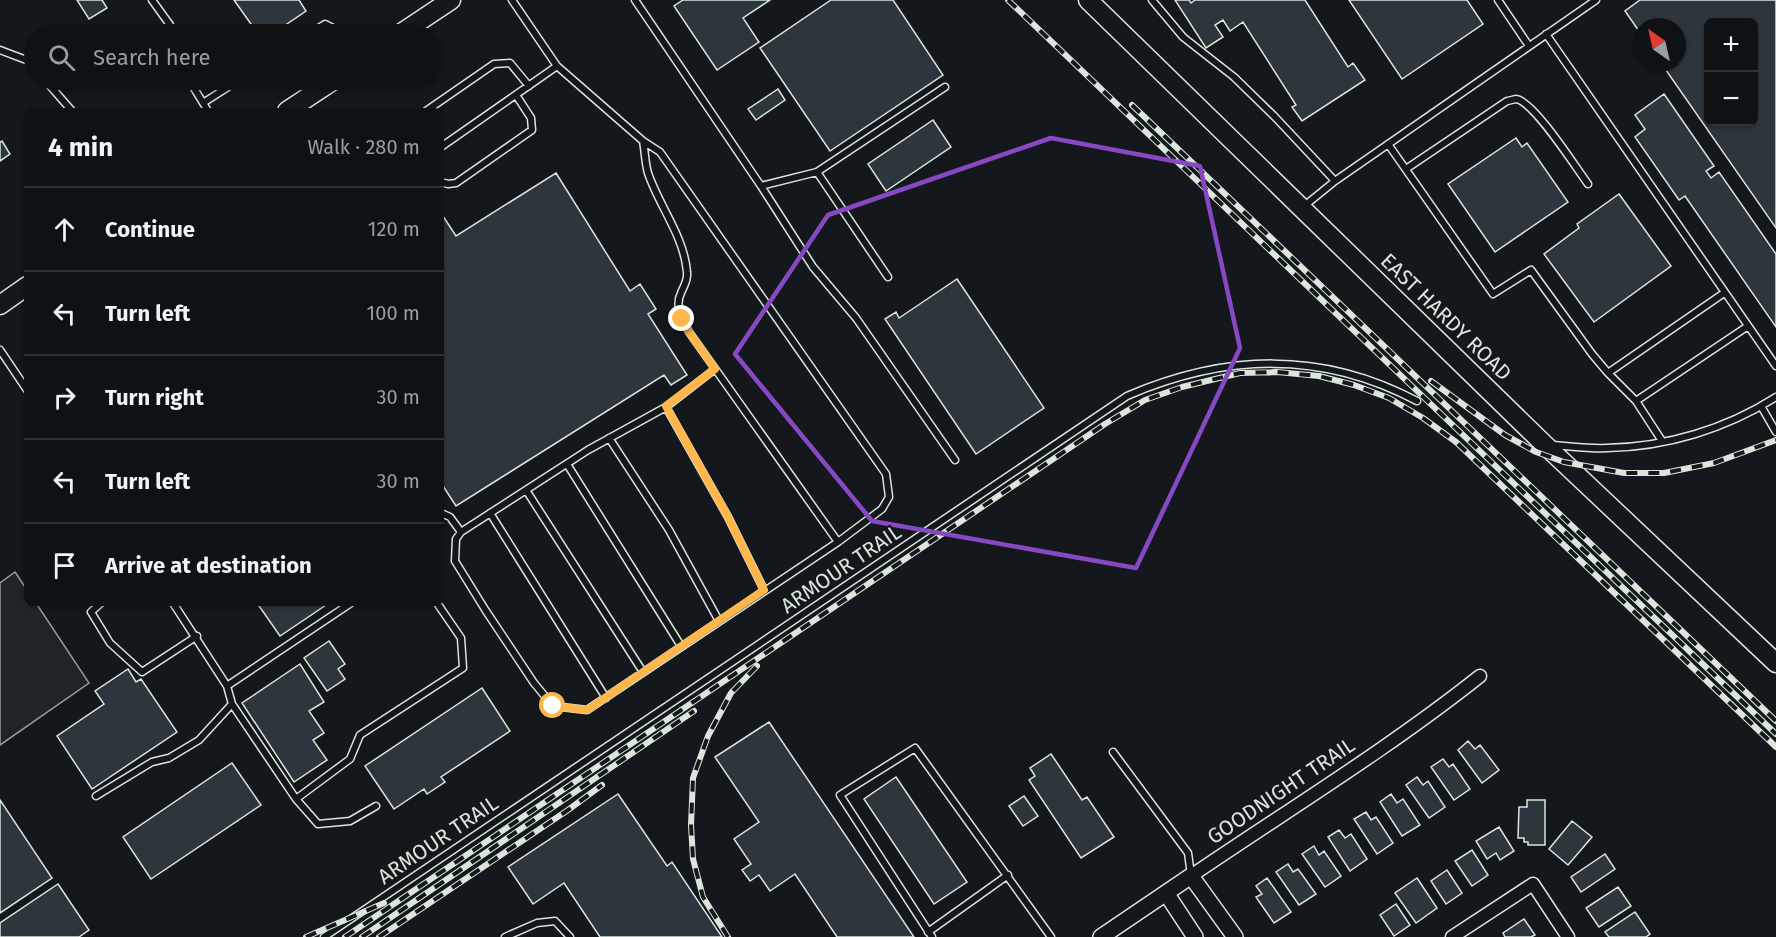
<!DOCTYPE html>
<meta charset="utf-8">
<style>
body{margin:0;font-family:"Fira Sans",sans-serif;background:#181b1e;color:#f1f3f6}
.controls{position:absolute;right:18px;top:18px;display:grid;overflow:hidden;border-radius:9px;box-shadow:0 2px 4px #0004}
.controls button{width:54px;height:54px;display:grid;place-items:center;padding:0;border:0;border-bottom:2px solid #2f3234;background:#0f1215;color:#f1f3f6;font:30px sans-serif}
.compass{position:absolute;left:1632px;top:18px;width:54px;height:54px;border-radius:50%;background:#0f1215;box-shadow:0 2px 4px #0004;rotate:326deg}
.stop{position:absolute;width:18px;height:18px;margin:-14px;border:4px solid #ffb74d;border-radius:50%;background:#fff}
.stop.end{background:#ffb74d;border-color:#fff;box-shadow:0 2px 6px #0008}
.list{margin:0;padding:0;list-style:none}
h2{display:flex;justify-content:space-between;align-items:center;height:78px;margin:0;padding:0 24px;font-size:26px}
h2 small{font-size:20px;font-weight:400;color:#9b9ea0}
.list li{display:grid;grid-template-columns:39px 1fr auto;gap:18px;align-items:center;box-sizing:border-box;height:84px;padding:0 24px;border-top:2px solid #2f3234}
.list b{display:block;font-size:22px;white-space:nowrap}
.list em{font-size:20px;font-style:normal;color:#9b9ea0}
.icon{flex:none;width:33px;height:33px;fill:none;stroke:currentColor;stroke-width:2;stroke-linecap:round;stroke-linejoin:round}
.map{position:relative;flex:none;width:1776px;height:937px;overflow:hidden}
.search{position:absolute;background:#0f1215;box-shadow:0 2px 4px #0004;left:24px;top:24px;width:420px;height:66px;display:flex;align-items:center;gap:15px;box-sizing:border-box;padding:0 21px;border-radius:33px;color:#9b9ea0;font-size:22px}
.panel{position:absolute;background:#0f1215;box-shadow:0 2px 4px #0004;left:24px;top:108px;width:420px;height:498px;border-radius:9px}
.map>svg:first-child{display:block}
</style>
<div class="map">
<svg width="1776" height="937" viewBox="0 0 1776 937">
<rect width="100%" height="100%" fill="#14181c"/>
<path fill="#202428" stroke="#939e99" stroke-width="1.5" d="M15,572l12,18v13h9l53,80 -89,62v-162z"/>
<path fill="#2c363c" stroke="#d8e6dc" stroke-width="1.5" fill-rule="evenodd" d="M77,0h25l5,8 -18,11z
M234,0h65l7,11 -34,23h-14z
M683,0h87l-27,18 16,24 -42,28 -43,-64z
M831,0h62l50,75 -113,76 -70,-103z
M1175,0h14l2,3 4,-3h110l43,67 5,-4 12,17 -63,41 -10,-14 4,-2 -53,-83 -13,9 -7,-11 -8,5 8,12 -17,11z
M1349,0h118l16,24 -81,55z
M1640,0h136v228l-115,-165h16v-36h-36v7l-16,-23zM1708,22h46v100h-46z
M778,89l7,11 -29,20 -8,-11z
M1664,94l50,72 -8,5 5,7 8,-6 57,82v73l-91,-131 -6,4 -44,-63 10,-8 -10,-14z
M933,120l18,27 -65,44 -18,-27z
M1516,138l6,9 5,-4 41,59 -73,50 -47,-68z
M2,141l8,13 -10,7v-19z
M556,173l74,118 10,-7 16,25 -8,5 39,61 -16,10 -7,-10 -208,131 -15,-23v-270l15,23z
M1619,194l52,72 -77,56 -50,-68 35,-26 -2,-4z
M957,279l87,129 -68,46 -91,-135 11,-7 3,6z
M257,603h72l-49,33z
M329,641l16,23 -7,5 7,10 -18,12 -23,-33z
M300,664l24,38 -15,9 15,22 -11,7 14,20 -33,22 -52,-79z
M128,669l8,13 5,-3 36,53 -85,57 -35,-53 47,-32 -9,-13z
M482,688l28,43 -69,46 4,5 -18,12 -3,-5 -30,20 -29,-43z
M769,722l145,215h-77l-42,-63 -25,17 -11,-16 -9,6 -8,-11 9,-6 -17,-25 25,-17 -44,-65z
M1468,741l7,8 5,-4 19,25 -17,13 -24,-33z
M1051,754l31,46 5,-3 27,40 -33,21 -52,-78 6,-4 -5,-8z
M1443,759l6,8 4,-3 17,25 -16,11 -23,-33z
M232,763l29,42 -110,74 -28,-42z
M896,777l71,105 -33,22 -70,-105z
M1417,777l6,8 5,-4 17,26 -16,11 -23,-33z
M618,794l49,72 5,-4 50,75h-122l-36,-54 -31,21 -25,-37z
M1391,794l6,9 6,-4 17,26 -18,11 -22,-34z
M1024,796l14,20 -15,10 -14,-20z
M0,800l52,78 -52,35z
M1527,800h18v45h-17v-3h-4v-4h-6l1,-31h8z
M1366,812l5,8 5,-3 17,26 -16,11 -23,-35z
M1572,821l20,16 -24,28 -19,-16z
M1499,827l15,24 -14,9 -4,-7 -9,6 -11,-18z
M1339,830l6,8 6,-4 16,25 -17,12 -22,-34z
M1314,846l5,9 5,-4 17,25 -16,11 -23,-33z
M1472,850l16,25 -16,11 -17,-25z
M1605,854l10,15 -34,23 -10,-15z
M1288,864l5,8 5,-3 18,25 -17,11 -23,-33z
M1447,870l15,23 -16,11 -15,-23z
M1267,878l24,34 -17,11 -18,-26 6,-3 -6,-8z
M1417,878l20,30 -21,15 -21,-30z
M58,884l31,46 -10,7h-79v-14z
M1618,887l13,19 -32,21 -13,-19z
M1396,904l14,21 -16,11 -14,-21z
M1635,912l15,22 -4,3h-37l-4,-5z
M1524,919l11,16 -4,2h-26l-2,-4z"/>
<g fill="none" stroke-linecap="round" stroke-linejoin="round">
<defs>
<path id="service" d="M152,0l18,25 3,9
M635,0l126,186 56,-14 128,-85
M1152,0l31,37 51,40 41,40 60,64
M1498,0l31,46
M309,34l16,-10 14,7 2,3
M1546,34l230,332
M0,50l29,11 5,6
M45,80l27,31
M189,80l19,31
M203,103l36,-23
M426,111l68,-47 16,-1 19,23
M643,141c2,10 2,22 5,32 11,33 36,63 39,99 1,9 -3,13 -6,21 -7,14 2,27 8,39l149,210
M1388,144l105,150 38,-24 61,84 16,19 28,28 26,40
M441,147l116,-81
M1406,169l101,-68c2,0 8,-2 9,-2 18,2 60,69 72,85
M817,172l71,105
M441,182l7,2 8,-1 76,-53 -1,-12 -15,-23
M761,186l52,81 43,51 99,142
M1303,207l32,-26 261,-181
M0,350l27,40
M1608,373l116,-80
M1636,401l112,-75
M1761,406l15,26
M666,407l49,-38
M609,438l60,92 50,91
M1552,445c18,1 37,4 55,3 59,-1 119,-19 169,-51
M567,464l114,182
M526,490l117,182
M441,513l9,4 11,15 -5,7 -1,22 31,50 48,72 19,23 34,4 251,-168 44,-33 7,-12 -3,-23 -226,-322 -17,-11 -86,-75 -45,-66
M490,513l116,185
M461,532l127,-82 78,-43 62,110 36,73
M101,603l-10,9 19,31 32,29 55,-36
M173,603l54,83 5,18 64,95 22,25 32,-3 26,-15
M227,686l124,-83
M1113,752l75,101 3,22
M96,796l56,-34 17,-4 30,-18 33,-36
M296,799l54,-40 10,-24 103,-67 -2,-30 -24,-35
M928,932l80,-57
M324,937l803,-541c98,-42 194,-46 290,5
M505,937l32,-14 18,-2 15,16
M932,937l-92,-142 75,-47 136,189"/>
<path id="minor" d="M1191,876c97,-66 197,-127 289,-200
M1452,937l81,-53 35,53"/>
<path id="tertiary" d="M1166,893l29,44
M1101,937l90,-61 44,61"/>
<path id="secondary" d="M1088,0l457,445 231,218
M400,34l51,-34
M287,111l47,-31
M0,305l27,-19"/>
</defs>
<use href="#service" stroke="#d8e6dc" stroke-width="9"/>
<use href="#minor" stroke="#d8e6dc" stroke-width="15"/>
<use href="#tertiary" stroke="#d8e6dc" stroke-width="18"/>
<use href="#secondary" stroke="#d8e6dc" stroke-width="21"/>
<use href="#service" stroke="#14181c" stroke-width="6"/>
<use href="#minor" stroke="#14181c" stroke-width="12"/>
<use href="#tertiary" stroke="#14181c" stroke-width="15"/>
<use href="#secondary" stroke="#14181c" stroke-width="18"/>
<defs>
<path id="rail" d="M1008,0l768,734
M1132,105l644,616
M1431,381l74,54 31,17 28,10 60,11h40l50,-10 62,-23
M306,937l78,-34
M345,937l760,-513 40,-24 37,-13 58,-14 37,-1 42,4 35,9 35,13 34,20 33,24 320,305
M362,937l332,-226
M379,937l189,-127 34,-25
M728,937l-25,-40 -10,-38 -2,-34 2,-47 15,-42 23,-43 26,-27"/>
</defs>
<use href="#rail" stroke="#d8e6dc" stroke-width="6"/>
<use href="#rail" stroke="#14181c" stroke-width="4" stroke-dasharray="11" stroke-linecap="butt"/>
</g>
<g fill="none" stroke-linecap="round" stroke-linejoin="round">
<path stroke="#ffb74d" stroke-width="8" d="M553,706l34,4 177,-120 -36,-73 -62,-111 49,-37 -26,-37 -7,-13"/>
</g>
<path fill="none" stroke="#8948c3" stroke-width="4.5" stroke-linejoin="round" d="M1051,138l149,28 40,182 -104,220 -264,-47 -137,-167 93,-139z"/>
<g text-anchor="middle" stroke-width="4.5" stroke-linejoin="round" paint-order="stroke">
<g font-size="21" fill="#d8e6dc" stroke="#14181c">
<text transform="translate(1446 317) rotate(44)" y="7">EAST HARDY ROAD</text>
<text transform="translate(841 569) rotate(-34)" y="7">ARMOUR TRAIL</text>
<text transform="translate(1281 791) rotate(-34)" y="7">GOODNIGHT TRAIL</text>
<text transform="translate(438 840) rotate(-34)" y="7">ARMOUR TRAIL</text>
</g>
</g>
</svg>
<div class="controls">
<button>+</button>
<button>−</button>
</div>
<svg class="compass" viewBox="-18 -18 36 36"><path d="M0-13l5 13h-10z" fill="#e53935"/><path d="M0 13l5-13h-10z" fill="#9b9ea0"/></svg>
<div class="stop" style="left:553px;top:706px"></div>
<div class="stop end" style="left:682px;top:319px"></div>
<div class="search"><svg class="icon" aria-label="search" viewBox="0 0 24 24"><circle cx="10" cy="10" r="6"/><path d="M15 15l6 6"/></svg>Search here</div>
<section class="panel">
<h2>4 min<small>Walk · 280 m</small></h2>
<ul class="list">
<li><svg class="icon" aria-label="ahead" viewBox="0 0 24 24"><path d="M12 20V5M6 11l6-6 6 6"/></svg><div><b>Continue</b></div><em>120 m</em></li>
<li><svg class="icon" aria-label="left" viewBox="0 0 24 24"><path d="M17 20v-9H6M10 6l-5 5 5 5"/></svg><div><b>Turn left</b></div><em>100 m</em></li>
<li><svg class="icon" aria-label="right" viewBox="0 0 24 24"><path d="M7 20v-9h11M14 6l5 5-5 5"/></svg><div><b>Turn right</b></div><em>30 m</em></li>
<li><svg class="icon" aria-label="left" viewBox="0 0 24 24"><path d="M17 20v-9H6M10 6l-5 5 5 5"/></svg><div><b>Turn left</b></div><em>30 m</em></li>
<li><svg class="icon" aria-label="arrive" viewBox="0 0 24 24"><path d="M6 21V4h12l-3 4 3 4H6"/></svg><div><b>Arrive at destination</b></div></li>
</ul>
</section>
</div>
